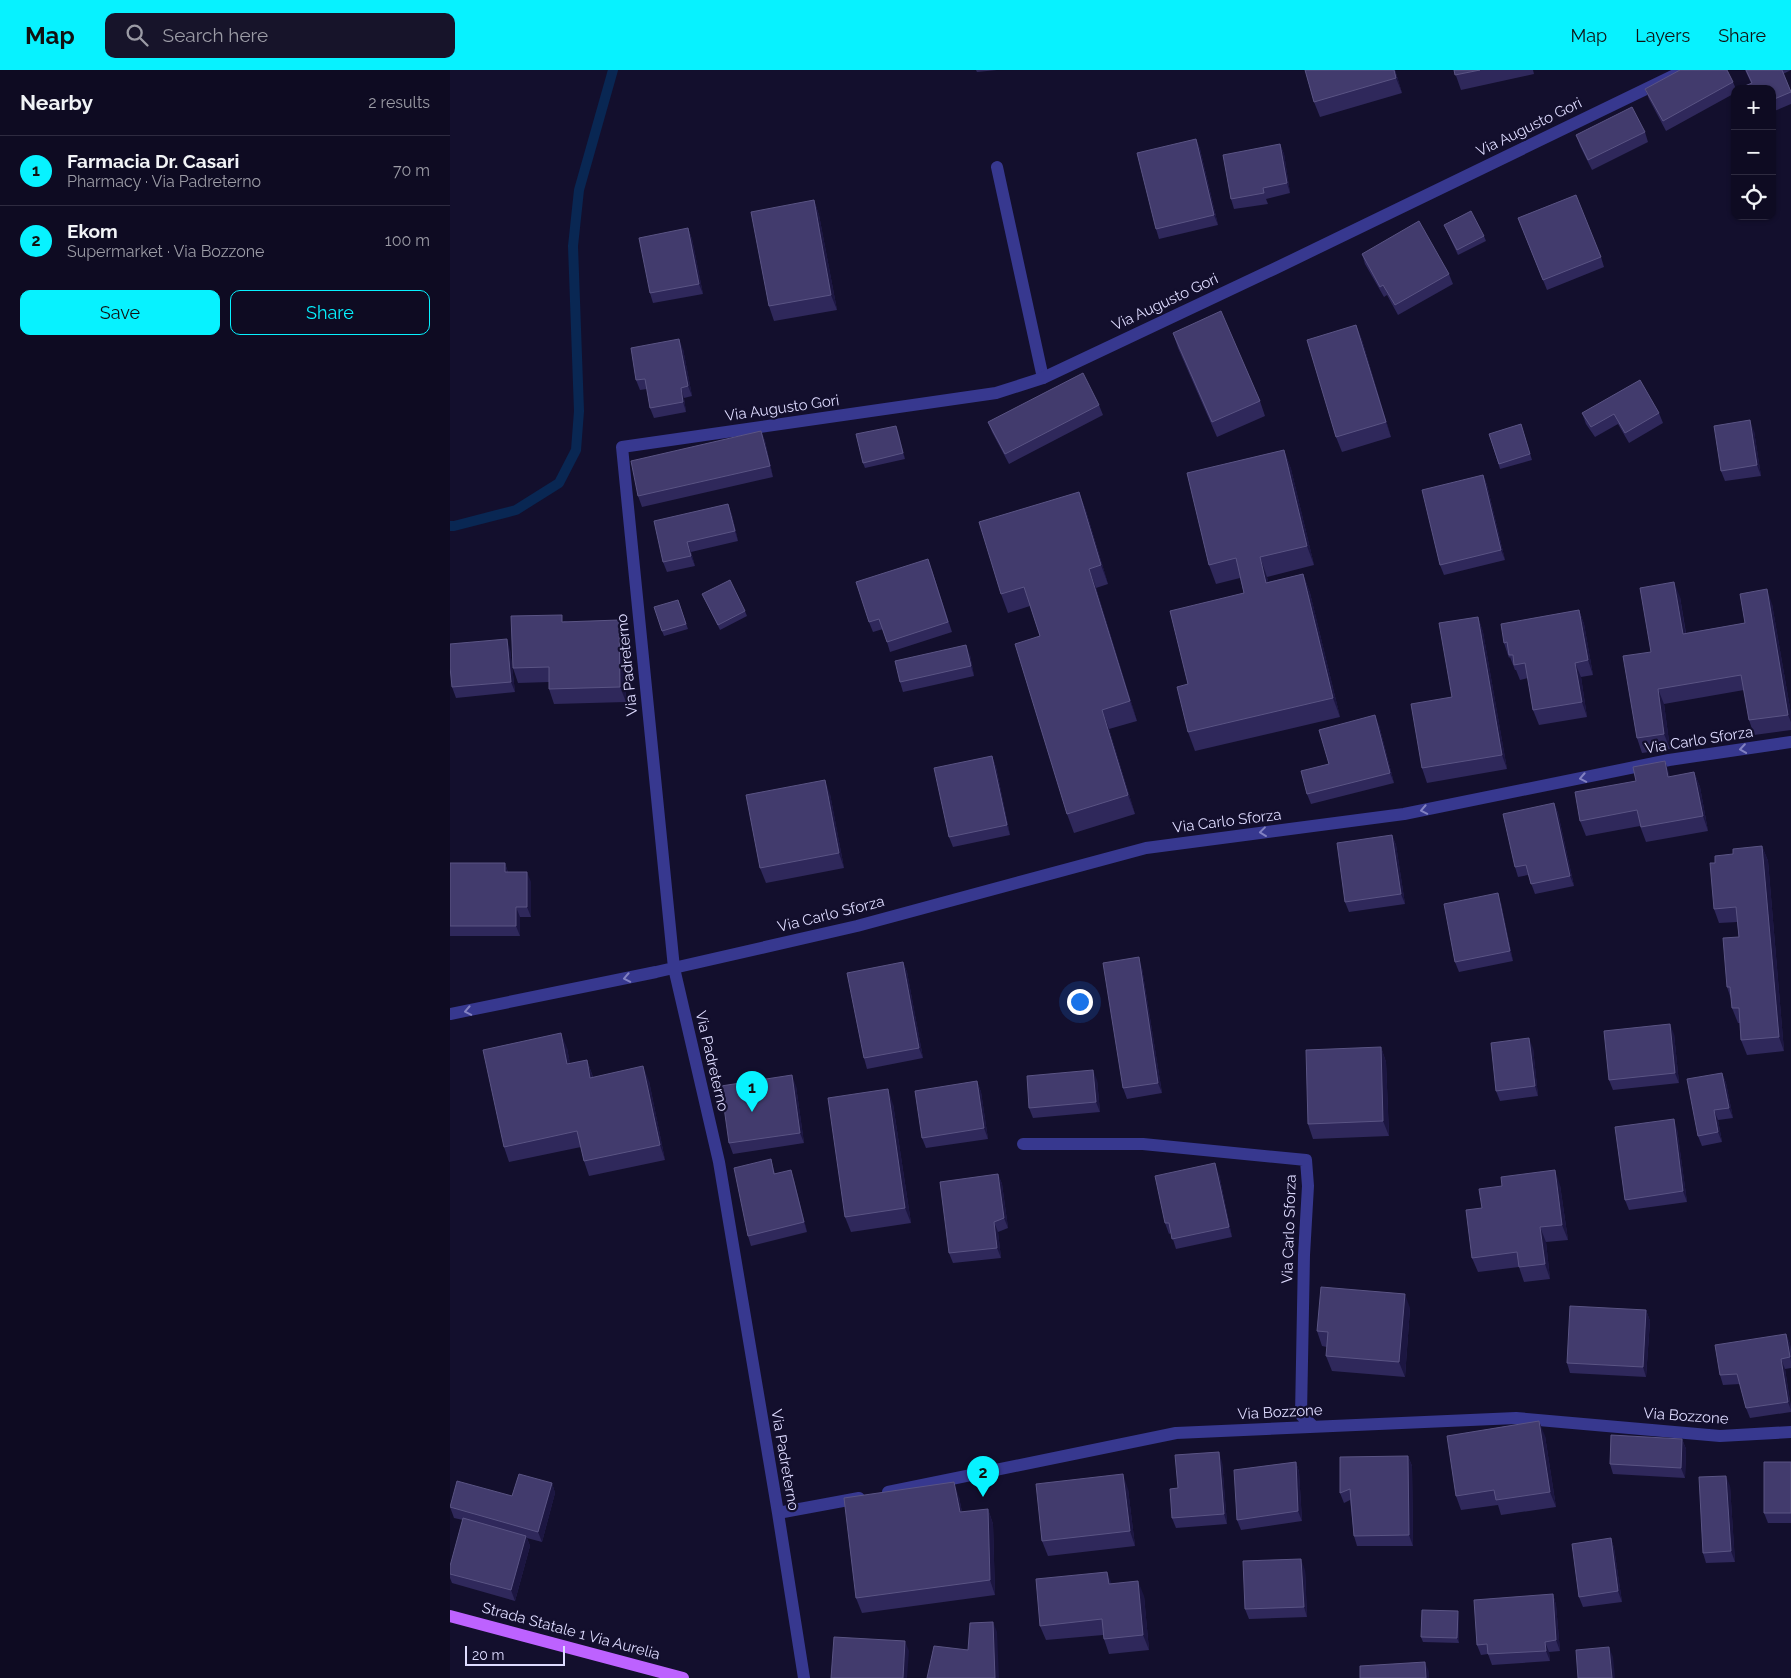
<!DOCTYPE html>
<meta charset="utf-8">
<style>
body{margin:0;font-family:Raleway,sans-serif;background:#17142a;color:#f1f3f6}
.controls{position:absolute;right:15px;top:15px;display:grid;overflow:hidden;border-radius:10px;box-shadow:0 1px 4px #0004}
.controls button{width:45px;height:45px;display:grid;place-items:center;padding:0;border:0;border-bottom:1px solid #2e2b40;background:#0e0b22;color:#f1f3f6;font:25px sans-serif}
.scale{position:absolute;left:15px;bottom:12px;width:100px;box-sizing:border-box;padding-left:5px;border:2px solid #dedbff;border-top:0;font-size:14px;line-height:18px;white-space:nowrap;color:#dedbff;-webkit-text-stroke:4px #130f2d;paint-order:stroke}
.you{position:absolute;left:629px;top:931px;width:18px;height:18px;margin:-12px;border:4px solid #fff;border-radius:50%;background:#1a73e8;box-shadow:0 0 0 8px #1a73e833}
.badge{display:grid;place-items:center;width:32px;height:32px;border-radius:50%;background:#07f2ff;color:#111;font-size:16px;font-weight:700}
.pin{position:absolute;translate:-50% -41px;filter:drop-shadow(0 1px 2px #0008)}
.pin::after{content:'';position:absolute;top:26px;width:18px;height:15px;background:inherit;clip-path:polygon(0 0,100% 0,50% 100%)}
.list{margin:0;padding:0;list-style:none}
h2{display:flex;justify-content:space-between;align-items:center;height:65px;margin:0;padding:0 20px;font-size:21px}
h2 small{font-size:16px;font-weight:400;color:#9b9ba5}
.list li{display:grid;grid-template-columns:32px 1fr auto;gap:15px;align-items:center;box-sizing:border-box;height:70px;padding:0 20px;border-top:1px solid #2e2b40}
.list b{display:block;font-size:19px;white-space:nowrap}
.list p{margin:0;font-size:16px;white-space:nowrap;color:#9b9ba5}
.list em{font-size:16px;font-style:normal;color:#9b9ba5}
.actions{display:flex;gap:10px;padding:15px 20px}
.actions a{flex:1;padding:11px 0;border:1px solid #07f2ff;border-radius:10px;text-align:center;font-size:18px;color:#07f2ff}
.actions .main{background:#07f2ff;color:#111}
.icon{flex:none;width:28px;height:28px;fill:none;stroke:currentColor;stroke-width:2;stroke-linecap:round;stroke-linejoin:round}
.map{position:relative;flex:none;width:1341px;height:1608px;overflow:hidden}
header{display:flex;align-items:center;gap:30px;box-sizing:border-box;height:70px;padding:0 25px;background:#07f2ff;color:#111}
header strong{font-size:24px}
nav{display:flex;gap:28px;margin-inline-start:auto;font-size:18px}
.search{width:350px;height:45px;background:#17142a;display:flex;align-items:center;gap:12px;box-sizing:border-box;padding:0 18px;border-radius:10px;color:#9b9ba5;font-size:19px}
main{display:flex}
aside{flex:1;background:#0e0b22}
.map>svg:first-child{display:block}
</style>
<header>
<strong>Map</strong>
<div class="search"><svg class="icon" aria-label="search" viewBox="0 0 24 24"><circle cx="10" cy="10" r="6"/><path d="M15 15l6 6"/></svg>Search here</div>
<nav><a>Map</a><a>Layers</a><a>Share</a></nav>
</header>
<main>
<aside>
<h2>Nearby<small>2 results</small></h2>
<ul class="list">
<li><span class="badge">1</span><div><b>Farmacia Dr. Casari</b><p>Pharmacy · Via Padreterno</p></div><em>70 m</em></li>
<li><span class="badge">2</span><div><b>Ekom</b><p>Supermarket · Via Bozzone</p></div><em>100 m</em></li>
</ul>
<div class="actions"><a class="main">Save</a><a>Share</a></div>
</aside>
<div class="map">
<svg width="1341" height="1608" viewBox="0 0 1341 1608">
<rect width="100%" height="100%" fill="#130f2d"/>
<g fill="none" stroke-linecap="round" stroke-linejoin="round">
<path stroke="#092753" stroke-width="10" d="M0,456h4l62,-16 43,-27 17,-33 3,-39 -6,-165 6,-56 34,-120"/>
<path stroke="#37388f" stroke-width="12" d="M547,97l46,211"/>
<path stroke="#37388f" stroke-width="12" d="M0,944l206,-42 201,-46 289,-78 258,-34 265,-54 122,-18
M573,1074h120l163,16 2,26 -4,69 -3,160 13,12
M438,1422l288,-59 340,-15 204,18 71,-4
M328,1443l81,-15
M354,1608l-26,-165 -59,-351 -45,-194 -52,-521 374,-54 47,-15 231,-109 411,-199"/>
<path stroke="#bd62ff" stroke-width="12" d="M0,1546l233,62"/>
</g>
<path fill="#2f285b" d="M526,0h21l-20,2z
M855,0h90l7,23 -82,24 -6,-15z
M1004,0h79l1,4 -73,16z
M1295,0h46l-8,4 8,17v13l-19,8v-23l-21,-6z
M1283,12l3,7h-1v4l-69,38 -17,-32 -4,-10z
M1195,62l3,10 -56,28 -12,-24 -4,-11z
M746,69l4,10 18,76 -59,14 -3,-10z
M830,74l4,10 6,39 -24,6 2,5 -34,5 -3,-10z
M364,130l5,15 18,95 -63,11 -5,-15z
M1068,148l83,39 3,10 -57,23z
M994,155l40,11 2,5 -28,14z
M238,158l4,11 11,55 -50,9 -3,-10z
M912,184l87,20 4,10 -55,31 -11,-20 -3,2 -19,-33z
M906,255l6,15 29,97 -49,15 -6,-15z
M723,263l87,68 5,15 -48,21 -39,-89z
M233,279l9,47 -8,2 2,14 -32,6 -4,-10 -3,-19 -7,1 -4,-10z
M649,335l4,10 -94,49 -17,-32 -4,-10z
M1132,343h77l4,10 -34,20 -11,-19 -23,13 -9,-13z
M1071,354l11,36 -32,9 -11,-35z
M311,361l4,10 8,36 -131,30 -4,-11z
M448,361l7,28 -40,9 -2,-5z
M1304,361l7,45 -36,5 -4,-10z
M834,380l7,19 23,96 -47,12 1,5 35,-8 7,19 30,124 -145,34 -7,-19v-48l56,-91 -4,-15 -24,6 -7,-19z
M1033,405l4,10 18,75 -61,15 -4,-10z
M629,422l7,19 22,73 -12,4 41,133 -28,8 26,85 -61,19 -7,-19 -27,-178 -10,-30 -22,7 -7,-19z
M278,434l4,11 6,26 -47,11 4,14 -28,6 -4,-10z
M482,500l20,62 -62,20 -7,-23 -10,3 -4,-10z
M252,524l43,17 2,5 -27,14z
M1230,527l6,36 59,-10 27,-19 19,110v16l-37,5 -5,-15 -5,-30 -80,14 6,45 -28,4 -5,-15 14,-86z
M228,530l10,29 -24,7 -2,-5z
M1129,540l5,14 9,51 -12,2 6,40 -48,8 -6,-15 -5,-32 -8,2 -4,-10h-1l-5,-13 -1,1 -5,-15z
M1028,547l5,15 24,137 -80,14 -5,-15 30,-71z
M114,551l60,14 2,67 -72,2 -5,-15v-7l-31,1 -5,-15z
M60,579l5,43 -59,6 -4,-11z
M520,585l4,21 -71,16 -3,-10z
M929,655l15,58 -83,21 -4,-10 22,-30z
M542,686l4,11 14,68 -57,12 -4,-10z
M1244,702l6,15 8,44 -62,11 -6,-16 -54,10 -6,-15 90,-44z
M380,724l14,74 -78,15 -6,-15z
M1104,733l4,10 16,73 -39,8 -7,-19 -10,2 -3,-10z
M942,765l4,10 9,59 -56,8 -4,-10z
M1312,776l6,15 16,190 -37,4 -6,-15 -1,-17h-2l-6,-15 -1,-9 -4,-12 12,-50 -2,-15 -18,1 -5,-14 1,-46 18,-9z
M0,793h55l3,9 23,10v35h-11v19h-70z
M1051,833l12,58 -54,11 -4,-10z
M453,892l4,10 16,86 -56,11 -3,-11z
M692,898l20,125 -35,6 -4,-11z
M1224,964l5,49 -66,7 -4,-10z
M931,977l5,15 3,74 -76,3 -5,-15z
M117,978l3,16 17,-4 6,17 56,4 16,79 -76,16 -5,-15 -3,-14 -72,15 -5,-15z
M1083,978l5,48 -38,5 -4,-10z
M1272,1003l4,10 7,35 -15,2 4,22 -20,4 -4,-10z
M647,1010l3,32 -67,6 -4,-10z
M527,1011l4,11 7,47 -62,9 -4,-10z
M346,1016l8,57 -71,11 -4,-11z
M443,1034l18,119 -60,9 -6,-15z
M1227,1059l10,73 -58,8 -4,-10z
M321,1089l4,15 19,6 13,52 -56,14 -3,-10z
M548,1104l4,10 6,44 -10,4 3,26 -48,5 -4,-10z
M769,1104l13,63 -56,12 -5,-16 -2,1 -4,-11z
M1110,1115l8,55 -22,2 4,37 -26,3 -5,-15 -41,5 -6,-14 10,-50z
M960,1238l-5,69 -73,-6 -6,-15 1,-9 -5,-1 -5,-15z
M1196,1240l4,11 -4,56 -76,-4 -3,-10z
M1336,1264l4,10 1,6v18l-6,1 6,38v5l-41,6 -4,-10 -6,-24 -17,1 -3,-10z
M1095,1366l11,71 -55,8 -3,-10 -37,5 -5,-14z
M1232,1369l4,10 -1,29 -72,-4 -3,-10z
M958,1386l4,10 1,80h-56l-3,-10 -4,-36 -6,3 -4,-10z
M772,1392l5,62 -51,4 -4,-10z
M846,1392l3,10 3,49 -61,9 -4,-10z
M1341,1392v61h-23l-4,-10z
M102,1413l3,10 -13,49 -15,-4 3,8 -15,55 -63,-18 -2,-5v-12l13,-46 -9,-2 -4,-11 62,-11z
M1280,1416l5,76 -29,1 -3,-10z
M678,1419l7,57 -87,10 -6,-15z
M509,1427l3,15 26,-3 5,15 2,71 -133,18 -6,-15z
M1161,1468l3,10 8,54 -39,5 -4,-10z
M855,1500l2,47 -58,2 -4,-10z
M662,1514l32,12 5,54 -40,4 -5,-15 -1,-4 -57,5 -6,-14z
M1103,1524l3,11 4,46 -11,1 1,9 -58,4 -4,-11 -7,1 -4,-10z
M1009,1547v26l-36,-1 -2,-5z"/>
<path fill="#1c1641" d="M944,0h1l7,23 -6,-15z
M746,69l4,10 18,76 -4,-10z
M830,74l4,10 6,39 -3,-10z
M364,130l5,15 18,95 -6,-15z
M238,158l4,11 11,55 -4,-10z
M906,255l6,15 29,97 -5,-15z
M229,269l4,10 9,47 -4,-10z
M231,318l3,10 2,14 -3,-10z
M1300,350l4,11 7,45 -4,-11z
M446,356l2,5 7,28 -2,-6z
M311,361l4,10 8,36 -3,-11z
M834,380l7,19 23,96 -7,-19z
M1033,405l4,10 18,75 -4,-10z
M629,422l7,19 22,73 -7,-19z
M278,434l4,11 6,26 -3,-10z
M237,472l4,10 4,14 -4,-10z
M810,487l7,20 6,25 -7,-19z
M639,499l7,19 41,133 -7,-20z
M853,504l7,19 30,124 -7,-19z
M1224,512l6,15 8,52 -5,-15z
M1317,519l5,15 19,110v8l-3,-7z
M1129,540l5,14 9,51 -5,-15z
M1028,547l5,15 24,137 -5,-14z
M169,550l5,15 2,67 -6,-15z
M57,569l3,10 5,43 -4,-10z
M516,575l4,10 4,21 -3,-10z
M1125,593l6,14 6,40 -5,-15z
M1208,619l6,15 6,45 -6,-15z
M652,640l7,19 26,85 -7,-19z
M925,645l4,10 15,58 -4,-10z
M542,686l4,11 14,68 -3,-10z
M1215,691l5,15 3,16 -5,-15z
M1244,702l6,15 8,44 -5,-15z
M375,710l5,14 14,74 -5,-15z
M1104,733l4,10 16,73 -4,-10z
M942,765l4,10 9,59 -4,-10z
M1312,776l6,15 16,190 -5,-14z
M55,793l3,10 -3,-1z
M77,802l4,10v35l-4,-10z
M1048,823l3,10 12,58 -3,-10z
M66,837l4,10v19l-4,-10z
M689,887l3,11 20,125 -4,-10z
M453,892l4,10 16,86 -4,-10z
M1220,954l4,10 5,49 -4,-10z
M111,963l6,15 6,31 -6,-15z
M1079,968l4,10 5,48 -3,-10z
M931,977l5,15 3,74 -6,-15z
M137,990l5,15 4,18 -6,-15z
M193,996l6,15 16,79 -5,-15z
M643,1000l4,10 3,32 -4,-10z
M1272,1003l4,10 7,35 -4,-10z
M342,1005l4,11 8,57 -4,-10z
M527,1011l4,11 7,47 -4,-11z
M438,1019l5,15 18,119 -6,-15z
M1264,1040l4,10 4,22 -4,-10z
M1224,1049l3,10 10,73 -4,-11z
M765,1093l4,11 13,63 -3,-10z
M341,1100l3,10 13,52 -3,-10z
M1105,1100l5,15 8,55 -6,-15z
M548,1104l4,10 6,44 -4,-10z
M544,1152l4,10 3,26 -4,-10z
M1090,1157l6,15 4,37 -5,-15z
M955,1224l5,14 -5,69 -6,-15z
M1196,1240l4,11 -4,56 -3,-10z
M1336,1264l4,10 1,17 -1,-4z
M1331,1289l4,10 6,41 -3,-8z
M1089,1351l6,15 11,71 -6,-15z
M1232,1369l4,10 -1,29 -4,-10z
M769,1382l3,10 5,62 -3,-10z
M958,1386l4,10 1,80 -4,-11z
M846,1392l3,10 3,49 -4,-10z
M673,1404l5,15 7,57 -5,-15z
M1276,1406l4,10 5,76 -4,-11z
M504,1412l5,15 6,30 -5,-15z
M102,1413l3,10 -13,49 -4,-10z
M538,1439l5,15 2,71 -5,-15z
M76,1466l4,10 -15,55 -4,-11z
M1161,1468l3,10 8,54 -4,-11z
M851,1489l4,11 2,47 -3,-10z
M657,1502l6,15 -4,-3z
M688,1511l6,15 5,54 -6,-15z
M1103,1524l3,11 4,46 -4,-11z
M1008,1541l1,6v26l-2,-5z
M543,1552l4,10 2,46h-4z
M455,1571l4,10 -2,27h-4z
M1095,1572l4,10 1,9 -4,-10z
M1159,1577l4,10 2,21h-3z
M975,1592l4,10v6h-3z"/>
<path fill="#423b6d" stroke="#5a5484" d="M855,0h89l2,8 -82,24z
M1004,0h26l-25,5z
M1230,0h47l6,12 -70,39 -18,-32z
M1296,0h36l9,22 -19,8v-11h-32v-1l12,-5z
M1182,37l13,25 -57,28 -12,-25z
M746,69l18,76 -58,14 -19,-76z
M830,74l7,39 -24,5 1,5 -33,6 -8,-44z
M1126,125l25,62 -58,23 -25,-62z
M364,130l17,95 -62,11 -18,-94z
M1021,141l13,25 -27,14 -13,-25z
M969,151l30,53 -54,31 -12,-20 -3,2 -18,-33z
M238,158l11,56 -49,9 -11,-55z
M771,241l39,90 -48,21 -39,-89z
M906,255l30,97 -50,15 -29,-97z
M229,269l9,47 -7,2 2,14 -33,6 -5,-29 -9,1 -5,-32z
M633,303l16,32 -94,49 -17,-32z
M1190,310l19,33 -34,20 -11,-19 -23,13 -9,-14z
M1300,350l7,45 -36,6 -7,-45z
M1071,354l9,30 -31,10 -10,-30z
M446,356l7,27 -40,10 -7,-29z
M311,361l9,35 -132,30 -7,-35z
M834,380l23,96 -47,11 6,26 37,-9 30,124 -145,34 -11,-45 11,-3 -18,-73 74,-18 -8,-35 -27,7 -22,-92z
M1033,405l18,75 -61,15 -18,-75z
M629,422l22,73 -12,4 41,132 -28,9 26,85 -61,19 -52,-170 25,-8 -16,-49 -23,7 -22,-72z
M278,434l7,27 -48,11 4,14 -28,6 -9,-41z
M478,489l20,63 -61,20 -8,-23 -10,3 -13,-40z
M280,510l15,31 -27,14 -16,-31z
M1224,512l9,52 62,-11 -5,-29 27,-5 21,126 -39,5 -8,-45 -83,14 6,45 -27,4 -14,-82 28,-4 -11,-64z
M228,530l8,24 -24,7 -8,-24z
M1129,540l9,50 -13,3 7,39 -49,8 -8,-47 -11,2 -1,-10h-4l-2,-13 -3,1 -3,-19z
M112,545v7l57,-2 1,67 -71,2v-22l-36,1 -2,-52z
M1028,547l24,138 -80,13 -11,-64 41,-7 -13,-74z
M57,569l4,43 -59,5 -2,-20v-23z
M516,575l5,21 -71,16 -5,-21z
M925,645l15,58 -83,21 -6,-23 28,-7 -10,-34z
M542,686l15,69 -58,12 -15,-69z
M1215,691l3,16 26,-5 9,44 -62,11 -4,-17 -57,11 -5,-29 61,-11 -3,-14z
M375,710l14,73 -79,15 -14,-73z
M1104,733l16,73 -39,8 -5,-19 -11,2 -12,-53z
M942,765l9,59 -56,8 -8,-59z
M1312,776l17,191 -38,3 -2,-32h-7l-2,-21h-3l-4,-49 16,-1 -3,-30 -22,2 -4,-46h5v-7l18,-2v-5z
M0,793h55v9h22v35h-11v19h-66z
M1048,823l12,58 -55,11 -11,-58z
M689,887l19,126 -35,5 -20,-125z
M453,892l16,86 -55,10 -17,-85z
M1220,954l5,49 -66,7 -5,-49z
M111,963l6,31 20,-4 3,18 53,-12 17,79 -76,16 -7,-30 -73,16 -21,-97z
M1079,968l6,48 -39,5 -5,-48z
M931,977l2,74 -75,3 -2,-74z
M643,1000l3,32 -67,6 -2,-32z
M1272,1003l7,35 -15,2 4,22 -20,4 -11,-57z
M342,1005l8,58 -71,10 -8,-57z
M527,1011l7,47 -62,10 -7,-47z
M438,1019l17,119 -60,9 -17,-119z
M1224,1049l9,72 -58,9 -10,-73z
M321,1089l3,15 17,-4 13,52 -56,14 -14,-68z
M765,1093l14,64 -57,12 -3,-16h-4l-10,-47z
M1105,1100l7,55 -22,2 5,37 -26,3 -2,-15 -45,6 -6,-48 16,-2 -3,-19 23,-3 -1,-9z
M548,1104l6,44 -10,4 3,26 -48,5 -9,-71z
M871,1217l84,7 -6,68 -73,-6 2,-24 -11,-1z
M1120,1236l76,4 -3,57 -76,-4z
M1336,1264l4,23 -9,2 7,43 -42,6 -9,-34 -17,1 -5,-30z
M1089,1351l11,71 -54,8 -2,-10 -38,6 -9,-60z
M1161,1365l71,4 -1,29 -71,-4z
M769,1382l5,62 -52,4 -2,-29 8,-1 -3,-33z
M958,1386l1,79 -55,1 -4,-47 -10,4v-36z
M846,1392l2,49 -61,9 -3,-50z
M1314,1392h27v51h-27z
M69,1404l33,9 -14,49 -88,-25 7,-26 55,15z
M673,1404l7,57 -88,10 -6,-57z
M1276,1406l5,75 -28,2 -4,-76z
M504,1412l6,30 28,-3 2,71 -134,18 -12,-100z
M13,1448l63,18 -15,54 -61,-16v-8z
M1161,1468l7,53 -39,6 -7,-53z
M851,1489l3,48 -59,2 -2,-48z
M657,1502l2,12 29,-3 5,54 -39,4 -2,-20 -62,7 -4,-47z
M1103,1524l3,46 -11,2 1,9 -58,3 -1,-10 -10,1 -3,-45z
M972,1540l36,1 -1,27 -36,-1z
M543,1552l2,56h-68l7,-32 34,4 2,-27z
M384,1567l71,4 -2,37h-72z
M1159,1577l3,31h-34l-2,-28z
M975,1592l1,16h-66v-12z"/>
<defs><path id="oneway-chevron" d="M-2-3.5L2.5 0L-2 3.5" fill="none" stroke-width="1.6" stroke-linecap="round" stroke-linejoin="round" transform="scale(1.25)"/></defs>
<g stroke="#8281c1">
<use href="#oneway-chevron" transform="translate(1293 679) rotate(172)"/>
<use href="#oneway-chevron" transform="translate(1133 708) rotate(169)"/>
<use href="#oneway-chevron" transform="translate(974 740) rotate(169)"/>
<use href="#oneway-chevron" transform="translate(813 762) rotate(173)"/>
<use href="#oneway-chevron" transform="translate(177 908) rotate(169)"/>
<use href="#oneway-chevron" transform="translate(18 941) rotate(169)"/>
</g>
<g text-anchor="middle" stroke-width="4.5" stroke-linejoin="round" paint-order="stroke">
<g font-size="15" fill="#dedbff" stroke="#130f2d">
<text transform="translate(1079 57) rotate(-26)" y="5">Via Augusto Gori</text>
<text transform="translate(715 232) rotate(-25)" y="5">Via Augusto Gori</text>
<text transform="translate(332 338) rotate(-8)" y="5">Via Augusto Gori</text>
<text transform="translate(177 595) rotate(-96)" y="5">Via Padreterno</text>
<text transform="translate(1249 670) rotate(-9)" y="5">Via Carlo Sforza</text>
<text transform="translate(777 751) rotate(-7)" y="5">Via Carlo Sforza</text>
<text transform="translate(381 844) rotate(-14)" y="5">Via Carlo Sforza</text>
<text transform="translate(262 991) rotate(77)" y="5">Via Padreterno</text>
<text transform="translate(839 1159) rotate(-88)" y="5">Via Carlo Sforza</text>
<text transform="translate(830 1342) rotate(-3)" y="5">Via Bozzone</text>
<text transform="translate(1236 1346) rotate(4)" y="5">Via Bozzone</text>
<text transform="translate(335 1390) rotate(80)" y="5">Via Padreterno</text>
<text transform="translate(121 1561) rotate(15)" y="5">Strada Statale 1 Via Aurelia</text>
</g>
</g>
</svg>
<div class="controls">
<button>+</button>
<button>−</button>
<button><svg class="icon" aria-label="locate" viewBox="0 0 24 24"><circle cx="12" cy="12" r="6"/><path d="M12 2v4M12 18v4M2 12h4M18 12h4"/></svg></button>
</div>
<div class="scale">20 m</div>
<div class="you"></div>
<div class="pin badge" style="left:302px;top:1042px">1</div>
<div class="pin badge" style="left:533px;top:1427px">2</div>
</div>
</main>
